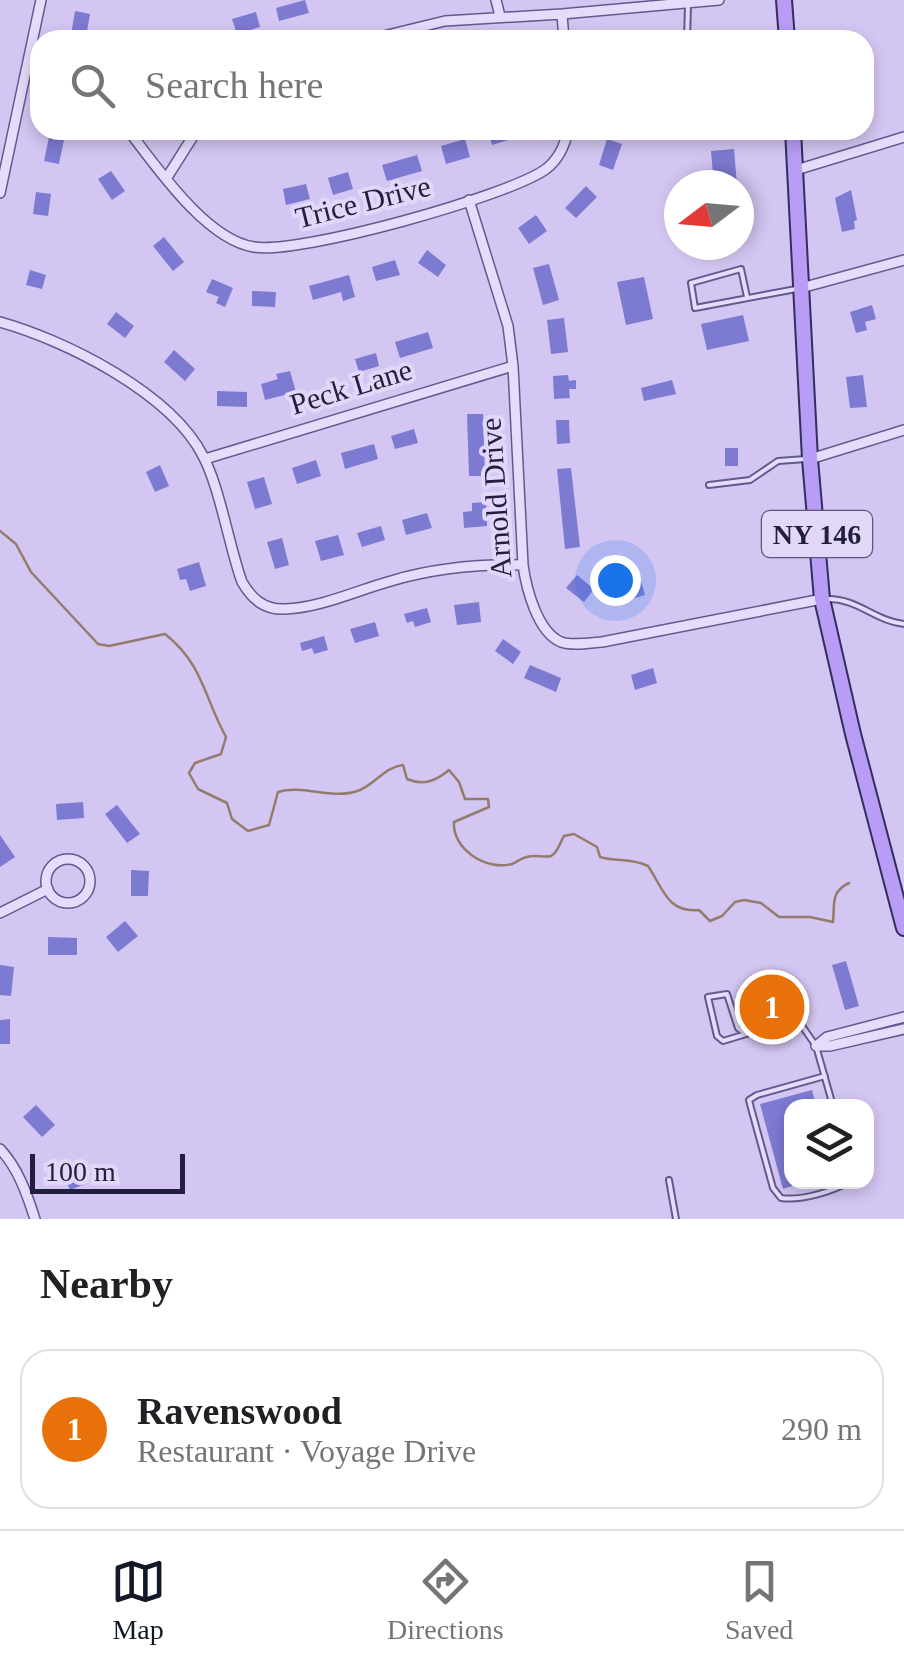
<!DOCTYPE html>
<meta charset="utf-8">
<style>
body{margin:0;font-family:"Times New Roman",serif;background:#f2f2f2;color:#202124}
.controls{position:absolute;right:30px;bottom:30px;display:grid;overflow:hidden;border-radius:20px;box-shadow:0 5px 15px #0003}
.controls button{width:90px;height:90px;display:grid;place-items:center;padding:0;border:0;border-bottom:2px solid #e0e0e0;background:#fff;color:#202124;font:50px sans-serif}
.compass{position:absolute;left:664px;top:170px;width:90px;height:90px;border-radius:50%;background:#fff;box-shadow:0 5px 15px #0003;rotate:254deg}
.scale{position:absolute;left:30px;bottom:25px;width:155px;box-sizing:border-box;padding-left:10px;border:5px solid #221f3e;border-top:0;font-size:28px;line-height:35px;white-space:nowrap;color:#221f3e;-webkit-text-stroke:8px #e2d7f8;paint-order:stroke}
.you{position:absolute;left:615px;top:580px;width:35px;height:35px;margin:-25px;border:8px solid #fff;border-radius:50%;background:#1a73e8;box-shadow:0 0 0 15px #1a73e833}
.badge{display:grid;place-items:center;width:65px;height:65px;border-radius:50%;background:#111827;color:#fff;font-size:32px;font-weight:700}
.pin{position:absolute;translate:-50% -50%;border:5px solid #fff;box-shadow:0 2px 10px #0006}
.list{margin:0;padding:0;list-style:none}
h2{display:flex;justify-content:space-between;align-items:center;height:130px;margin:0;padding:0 40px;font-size:42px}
h2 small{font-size:32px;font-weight:400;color:#757577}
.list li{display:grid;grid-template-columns:65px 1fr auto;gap:30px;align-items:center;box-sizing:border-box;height:160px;margin:0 20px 20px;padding:0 20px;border:2px solid #e0e0e0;border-radius:30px}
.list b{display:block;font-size:38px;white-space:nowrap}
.list p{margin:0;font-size:32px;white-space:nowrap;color:#757577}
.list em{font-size:32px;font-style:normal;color:#757577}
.icon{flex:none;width:55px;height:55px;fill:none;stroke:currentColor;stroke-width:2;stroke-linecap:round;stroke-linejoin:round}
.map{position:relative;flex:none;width:904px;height:1219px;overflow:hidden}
.search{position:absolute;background:#fff;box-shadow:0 5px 15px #0003;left:30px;right:30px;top:30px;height:110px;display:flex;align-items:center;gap:25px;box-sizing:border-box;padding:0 35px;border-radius:30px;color:#757577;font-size:38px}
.sheet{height:310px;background:#fff}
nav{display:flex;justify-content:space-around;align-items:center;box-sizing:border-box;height:140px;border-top:2px solid #e0e0e0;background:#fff;font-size:28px;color:#757577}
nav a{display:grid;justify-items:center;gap:5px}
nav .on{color:#111827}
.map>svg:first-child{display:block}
</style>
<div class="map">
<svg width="904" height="1219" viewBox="0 0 904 1219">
<rect width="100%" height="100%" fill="#d4c6f2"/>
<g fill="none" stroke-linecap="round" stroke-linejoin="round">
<path stroke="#947c6d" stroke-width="2.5" d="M0,531l16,13 15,28 67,72 11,2 56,-12c38,30 39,63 61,103l-5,17 -26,9 -6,10 9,16 29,14 5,16 16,12 21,-6 9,-33c26,-8 55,9 82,-2 16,-7 25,-23 43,-25l4,14c16,7 29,2 42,-9l10,12 6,17h23l1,8 -35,15c-2,27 32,49 58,42 5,-2 9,-6 15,-7 7,-3 17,1 24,-1 7,-3 9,-14 13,-20l10,-2 23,13 3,10c17,5 31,1 48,9 15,22 19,47 51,44l11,11 12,-5 13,-14 9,-2 17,3 18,14h31l23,5c2,-18 -3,-30 16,-39"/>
</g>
<path fill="#7d7ad2" d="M305,0l4,13 -30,8 -3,-13z
M75,11l15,3 -4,23 -15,-2z
M256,12l4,15 -23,7 -5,-15z
M488,130h46v2l-42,13z
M49,137l15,3 -5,24 -15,-3z
M465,139l5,18 -24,7 -5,-18z
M607,139l15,5 -9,26 -14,-5z
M734,149l3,36h-23l-3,-34z
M417,155l5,16 -35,10 -5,-16z
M111,171l14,20 -13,9 -14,-21z
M348,172l5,17 -20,6 -5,-17z
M306,184l4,15 -24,6 -3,-16z
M586,186l11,11 -21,21 -11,-10z
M851,190l6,30 -3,1 1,8 -13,3 -7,-34z
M36,192l15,2 -3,22 -15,-2z
M536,215l11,16 -18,13 -11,-16z
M164,237l20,25 -11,9 -20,-25z
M688,245h29l1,3 -28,7z
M427,250l19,15 -8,12 -20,-14z
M395,260l5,15 -24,6 -4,-14z
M549,264l10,36 -16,5 -10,-37z
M30,270l16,5 -4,14 -16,-4z
M349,275l6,22 -12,4 -2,-9 -28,8 -4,-14z
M644,277l9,42 -27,6 -9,-43z
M212,279l21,9 -8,19 -9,-4 3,-6 -13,-5z
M252,291l24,1 -1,15 -23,-1z
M872,305l4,14 -11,3 2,8 -11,3 -6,-21z
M116,312l18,14 -9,12 -18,-14z
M743,315l6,26 -42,9 -6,-26z
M564,318l4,34 -17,2 -4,-34z
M428,332l5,16 -33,10 -5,-16z
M174,350l21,19 -10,12 -21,-19z
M376,353l3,13 -20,6 -4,-13z
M290,371l6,21 -31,8 -4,-16 17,-5 -2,-5z
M568,375l1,6 7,-1v9h-7l1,9 -16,1 -1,-23z
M863,375l4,32 -17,1 -4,-31z
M672,380l4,14 -32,7 -3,-13z
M217,391l30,1v15l-30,-1z
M467,414h16l2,62h-16z
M556,420h13l1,23 -13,1z
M414,429l4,14 -23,6 -4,-13z
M374,444l4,15 -33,10 -4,-16z
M725,448h13v18h-13z
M316,460l5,16 -24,8 -5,-16z
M160,465l9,21 -14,6 -9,-20z
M571,468l9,79 -15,2 -8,-80z
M264,477l8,27 -17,5 -8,-27z
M486,502l1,24 -23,2 -1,-16 9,-1v-8z
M427,513l5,15 -26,7 -4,-15z
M381,526l4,14 -23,7 -5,-14z
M338,535l6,20 -23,6 -6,-20z
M282,538l7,27 -14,4 -8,-27z
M199,562l7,24 -16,5 -4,-12 -6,1 -3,-11z
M577,575l17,14 -10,13 -18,-14z
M641,581l4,14 -24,7 -4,-14z
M479,602l2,20 -24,3 -3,-20z
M427,608l4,14 -16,5 -2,-6 -6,2 -3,-9z
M375,622l4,14 -24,7 -5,-14z
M324,636l4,14 -14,4 -2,-6 -10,3 -2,-8z
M503,639l18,13 -8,12 -18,-13z
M530,665l31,13 -5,14 -32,-14z
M653,668l4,15 -22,7 -4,-15z
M83,802l1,16 -27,2 -1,-16z
M117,805l23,29 -13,9 -22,-29z
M0,835l15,22 -15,10z
M131,870l18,1 -1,25h-17z
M125,921l13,15 -20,16 -12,-15z
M48,937l29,1v17h-29z
M846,961l13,45 -14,4 -13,-45z
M0,965l14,2 -3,29 -11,-1z
M771,984l9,30 -21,6 -2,-8 -7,1 -5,-18z
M10,1019v25h-10v-24z
M812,1090l4,16h-24v80l-9,3 -23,-85z
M36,1105l19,20 -13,12 -19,-20z
M68,1159l4,8 5,-2 8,19 -15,6 -12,-26z"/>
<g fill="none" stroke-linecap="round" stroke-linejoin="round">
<defs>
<path id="lane" d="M687,40l1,-35
M707,130v1
M747,297l-6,-28 -50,14 4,25 101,-19
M709,485l41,-5 28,-19 28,-2
M827,599c30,-1 48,22 77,25
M745,1033l-7,-5 -11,-34 -19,3 9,39 6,5 66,-20 11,2 16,23 17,60
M825,1076l-68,19 -8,5 2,8 22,80 8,10c22,3 51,-7 69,-16
M669,1180l7,39"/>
<path id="street" d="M496,0l4,16
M562,14l2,26
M367,40l78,-19 117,-7 157,-14
M128,130c28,36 78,110 126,117 45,8 255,-51 292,-78 13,-10 19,-24 22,-39
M796,170l108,-33
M166,179l31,-49
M0,193l41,-193
M469,200l39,126 5,40 10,199c3,22 14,67 38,77 12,4 28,1 41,0l220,-43
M801,288l103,-28
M0,322c65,18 171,71 203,134 17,32 26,90 39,126 10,17 22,28 43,27 35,-1 73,-19 106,-28 44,-13 86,-17 132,-16
M205,459l308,-93
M810,459l94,-29
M46 881a22 22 0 1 1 44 0a22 22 0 1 1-44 0Z
M0,913l48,-24
M816,1046l11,-9 77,-20
M816,1046h14l74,-17
M0,1149c18,19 27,45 35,70"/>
<path id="primary" d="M784,0l3,40
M793,130l17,329 12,140 31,135 51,194"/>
</defs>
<use href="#lane" stroke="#625a8f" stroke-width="8"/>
<use href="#street" stroke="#625a8f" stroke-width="12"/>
<use href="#primary" stroke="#322e5d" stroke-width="18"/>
<use href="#lane" stroke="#e5dbfb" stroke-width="4"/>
<use href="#street" stroke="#e5dbfb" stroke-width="9"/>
<use href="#primary" stroke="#b99cf6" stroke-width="14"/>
</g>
<g text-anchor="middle" stroke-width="8" stroke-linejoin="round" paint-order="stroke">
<rect fill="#e2d7f8" stroke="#5c5676" stroke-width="2.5" x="762" y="511" width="110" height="46" rx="8"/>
<g font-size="28" font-weight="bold" fill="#221f3e">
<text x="817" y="544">NY 146</text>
</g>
<g font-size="30" fill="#221f3e" stroke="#e2d7f8">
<text transform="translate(363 202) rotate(-14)" y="10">Trice Drive</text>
<text transform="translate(351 387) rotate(-17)" y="10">Peck Lane</text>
<text transform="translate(496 498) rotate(-94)" y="10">Arnold Drive</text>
</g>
</g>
</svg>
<div class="controls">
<button><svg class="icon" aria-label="layers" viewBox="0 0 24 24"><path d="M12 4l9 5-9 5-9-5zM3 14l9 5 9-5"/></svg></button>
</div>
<svg class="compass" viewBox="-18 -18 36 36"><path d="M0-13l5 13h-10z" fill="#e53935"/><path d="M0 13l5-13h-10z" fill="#757577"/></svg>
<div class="scale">100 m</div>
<div class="you"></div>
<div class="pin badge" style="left:772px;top:1007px;background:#e8710a">1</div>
<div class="search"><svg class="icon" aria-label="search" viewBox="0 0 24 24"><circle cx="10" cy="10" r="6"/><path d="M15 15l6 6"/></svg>Search here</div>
</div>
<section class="sheet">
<h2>Nearby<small></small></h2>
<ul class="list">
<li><span class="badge" style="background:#e8710a">1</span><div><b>Ravenswood</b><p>Restaurant · Voyage Drive</p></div><em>290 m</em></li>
</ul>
</section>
<nav>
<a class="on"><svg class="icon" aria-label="map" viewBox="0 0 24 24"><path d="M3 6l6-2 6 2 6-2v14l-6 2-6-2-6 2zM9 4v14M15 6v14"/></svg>Map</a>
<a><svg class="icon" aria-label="directions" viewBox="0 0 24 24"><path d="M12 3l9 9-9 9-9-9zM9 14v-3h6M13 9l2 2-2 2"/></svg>Directions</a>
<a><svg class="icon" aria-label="saved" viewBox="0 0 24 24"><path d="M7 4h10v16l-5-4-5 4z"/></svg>Saved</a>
</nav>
